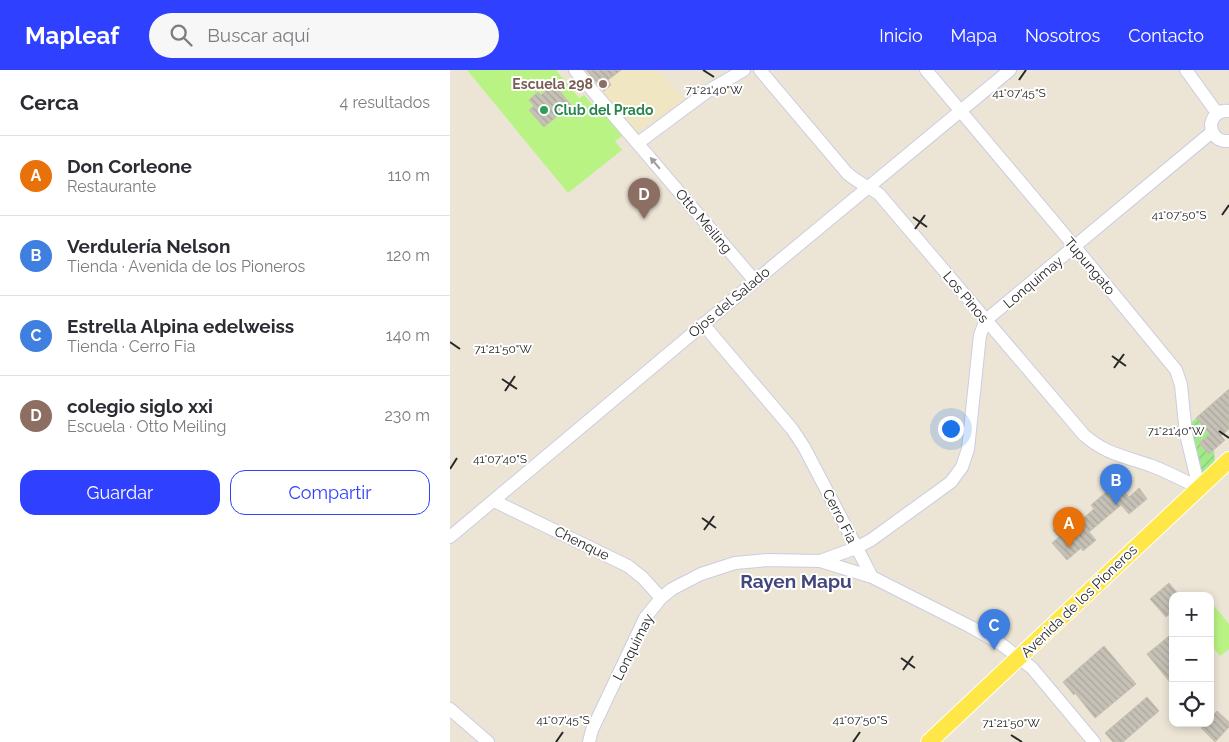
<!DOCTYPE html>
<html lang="es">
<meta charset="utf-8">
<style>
body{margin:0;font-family:Raleway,sans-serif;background:#f7f7f7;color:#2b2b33}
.controls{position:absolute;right:15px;bottom:15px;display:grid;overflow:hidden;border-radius:10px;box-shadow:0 2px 8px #0003}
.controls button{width:45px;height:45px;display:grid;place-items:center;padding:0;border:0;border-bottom:1px solid #e1e1e2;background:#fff;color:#2b2b33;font:25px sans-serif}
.you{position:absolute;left:500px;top:358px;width:18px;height:18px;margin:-12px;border:4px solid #fff;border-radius:50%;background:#1a73e8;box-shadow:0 0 0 8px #1a73e833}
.badge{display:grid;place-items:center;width:32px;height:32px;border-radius:50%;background:#2f40ff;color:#fff;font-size:16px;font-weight:700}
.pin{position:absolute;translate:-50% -41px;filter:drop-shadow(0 1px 2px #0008)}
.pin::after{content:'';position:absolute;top:26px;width:18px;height:15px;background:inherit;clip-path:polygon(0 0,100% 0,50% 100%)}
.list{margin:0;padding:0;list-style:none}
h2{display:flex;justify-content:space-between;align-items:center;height:65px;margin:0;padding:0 20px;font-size:21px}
h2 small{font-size:16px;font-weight:400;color:#7c7c81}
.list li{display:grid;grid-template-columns:32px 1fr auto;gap:15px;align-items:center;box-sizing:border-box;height:80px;padding:0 20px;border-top:1px solid #e1e1e2}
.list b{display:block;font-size:19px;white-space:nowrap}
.list p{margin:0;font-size:16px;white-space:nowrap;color:#7c7c81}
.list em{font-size:16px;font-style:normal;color:#7c7c81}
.actions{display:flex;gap:10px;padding:15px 20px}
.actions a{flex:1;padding:11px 0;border:1px solid #2f40ff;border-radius:15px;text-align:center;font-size:18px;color:#2f40ff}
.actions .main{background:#2f40ff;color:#fff}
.icon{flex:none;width:28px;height:28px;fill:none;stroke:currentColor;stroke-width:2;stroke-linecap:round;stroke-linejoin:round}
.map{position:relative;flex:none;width:779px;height:672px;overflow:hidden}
header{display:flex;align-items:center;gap:30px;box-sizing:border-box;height:70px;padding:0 25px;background:#2f40ff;color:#fff}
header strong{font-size:24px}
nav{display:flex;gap:28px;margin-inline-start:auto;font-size:18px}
.search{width:350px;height:45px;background:#f7f7f7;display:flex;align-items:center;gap:12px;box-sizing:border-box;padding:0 18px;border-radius:28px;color:#7c7c81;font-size:19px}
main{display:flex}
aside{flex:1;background:#fff}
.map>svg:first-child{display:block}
</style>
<header>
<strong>Mapleaf</strong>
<div class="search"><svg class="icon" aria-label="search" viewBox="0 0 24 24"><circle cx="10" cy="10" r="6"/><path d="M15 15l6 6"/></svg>Buscar aquí</div>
<nav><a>Inicio</a><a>Mapa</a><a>Nosotros</a><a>Contacto</a></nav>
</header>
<main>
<aside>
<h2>Cerca<small>4 resultados</small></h2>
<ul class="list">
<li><span class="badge" style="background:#e8710a">A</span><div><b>Don Corleone</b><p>Restaurante</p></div><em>110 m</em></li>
<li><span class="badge" style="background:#3f7fe0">B</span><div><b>Verdulería Nelson</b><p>Tienda · Avenida de los Pioneros</p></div><em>120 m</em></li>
<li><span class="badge" style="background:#3f7fe0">C</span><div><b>Estrella Alpina edelweiss</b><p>Tienda · Cerro Fia</p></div><em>140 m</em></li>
<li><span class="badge" style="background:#8d6e63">D</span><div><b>colegio siglo xxi</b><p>Escuela · Otto Meiling</p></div><em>230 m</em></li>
</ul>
<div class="actions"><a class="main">Guardar</a><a>Compartir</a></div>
</aside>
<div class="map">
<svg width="779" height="672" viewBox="0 0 779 672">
<defs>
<pattern id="garden-furrows" width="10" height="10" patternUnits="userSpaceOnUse" patternTransform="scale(1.25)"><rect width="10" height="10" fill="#a1ea8a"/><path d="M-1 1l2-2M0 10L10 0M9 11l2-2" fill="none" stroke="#8bc977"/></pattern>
<pattern id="building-back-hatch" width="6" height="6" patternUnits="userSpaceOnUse" patternTransform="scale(1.25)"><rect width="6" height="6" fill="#c6c1b6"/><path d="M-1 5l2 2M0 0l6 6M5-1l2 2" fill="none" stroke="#aaa69c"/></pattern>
</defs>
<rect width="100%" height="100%" fill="#ece4d5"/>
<path fill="#f0e6c2" d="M127,0h81l27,30 -50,32z"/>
<path fill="url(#garden-furrows)" d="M746,348l14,16 -11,9 10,11 5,-4 1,16 -12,8c-11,-14 -9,-34 -13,-50z"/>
<path fill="#b9f384" d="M17,0h89l23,28 5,-3 15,17 -5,4 2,2 7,-5 19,23 -7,5 7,9 -54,43z
M760,531l19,23v25l-9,7 -10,-12z"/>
<path fill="url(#building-back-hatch)" stroke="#c6c1b0" d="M136,0h35l-13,10 3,5 -7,6z
M104,14l17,21 -27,22 -15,-17 5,-4 -5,-6 9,-8 3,3z
M779,319v40l-8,7 4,4 -16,14 -10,-11 11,-9 -14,-16z
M670,416l9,11 10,-9 8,11 -18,15 -8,-9 -32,27 7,8 -13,11 -2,-3 -14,12 -15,-17 7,-6 -6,-7 17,-15 6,7 3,-2 1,1 14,-12 -3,-4 21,-18 2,4z
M719,513l11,13h-7v15l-7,6 -16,-18z
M723,563v53l-26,-32z
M654,576l32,38 -41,34 -20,-25 -1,2 -11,-13z
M697,627l12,14 -36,31h-10l-8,-9z
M767,641l12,11v5l-14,15 -14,-14 4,-5h5v-5z"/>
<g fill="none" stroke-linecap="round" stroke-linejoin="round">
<defs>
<path id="minor" d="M125,0l180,211
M310,0l87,103c10,9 21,14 32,21l205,241c23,20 41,21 68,31 16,6 31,14 47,22
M476,0l149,177 101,123 5,15 5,49 13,54
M736,0l31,43
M779,41c-10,-1 -16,4 -18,13 0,11 7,18 18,17
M188,73l70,-52 36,-21
M253,254l89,105 12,18 68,130
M44,431l134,65 15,12 18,20
M0,467l305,-256 255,-211
M370,491l36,-13 15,-8 80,-58 11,-15 6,-18 12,-114 6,-15 226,-188
M0,639l38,33
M139,672l3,-12 53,-112 16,-20 11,-9 29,-15 34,-11 33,-3 52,1 52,16 99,50 30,17 31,24 62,74"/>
<path id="major" d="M479,672l300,-282"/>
</defs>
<use href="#minor" stroke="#cbcde2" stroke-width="14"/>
<use href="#major" stroke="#fff" stroke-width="18"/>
<use href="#minor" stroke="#fff" stroke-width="12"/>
<use href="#major" stroke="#ffe747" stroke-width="16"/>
</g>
<defs><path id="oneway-solid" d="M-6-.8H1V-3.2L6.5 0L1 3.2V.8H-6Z" transform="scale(1.25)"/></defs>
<use fill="#9e9e9e" href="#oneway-solid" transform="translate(205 93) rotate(-130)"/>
<path fill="none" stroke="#272727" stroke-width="2" d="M253,0l11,7M569,10l7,-10M772,145l7,-10M463,147l14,10M465,159l10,-14M0,272l10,7M662,286l14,10M664,298l10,-14M52,309l15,10M55,321l10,-15M769,361l10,7M0,399l7,-11M252,448l14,10M254,460l10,-14M451,588l14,10M453,600l10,-14M561,665l11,7M106,672l7,-10M403,672l7,-10"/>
<circle fill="#8d6e63" stroke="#fff" stroke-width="2" cx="153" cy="14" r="5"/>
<circle fill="#2e9e5b" stroke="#fff" stroke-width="2" cx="94" cy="40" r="5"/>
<g text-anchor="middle" stroke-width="4" stroke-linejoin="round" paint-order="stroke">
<g font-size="14" font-weight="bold" fill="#785e54" stroke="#fff" text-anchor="end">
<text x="143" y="19">Escuela 298</text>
</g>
<g font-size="14" font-weight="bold" fill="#27864d" stroke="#fff" text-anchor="start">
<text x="104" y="45">Club del Prado</text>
</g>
<g font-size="14" fill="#272727" stroke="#fff">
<text transform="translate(254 151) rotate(50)" y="5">Otto Meiling</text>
<text transform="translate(640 196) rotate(50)" y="5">Tupungato</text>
<text transform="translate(583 212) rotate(-40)" y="5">Lonquimay</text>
<text transform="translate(516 227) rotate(50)" y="5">Los Pinos</text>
<text transform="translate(279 232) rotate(-40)" y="5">Ojos del Salado</text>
<text transform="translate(390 446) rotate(63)" y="5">Cerro Fia</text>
<text transform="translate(132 473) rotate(26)" y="5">Chenque</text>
<text transform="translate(629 531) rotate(-44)" y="5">Avenida de los Pioneros</text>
<text transform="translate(183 577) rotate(-63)" y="5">Lonquimay</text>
</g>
<g font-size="19" font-weight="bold" fill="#43477b" stroke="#fff">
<text x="346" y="518">Rayen Mapu</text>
</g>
</g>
<g font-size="12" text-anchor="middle" fill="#272727" stroke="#fff" stroke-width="4" stroke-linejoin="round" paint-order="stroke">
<text x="264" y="24">71°21'40"W</text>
<text x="569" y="27">41°07'45"S</text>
<text x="729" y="149">41°07'50"S</text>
<text x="53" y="283">71°21'50"W</text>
<text x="726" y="365">71°21'40"W</text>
<text x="50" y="393">41°07'40"S</text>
<text x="113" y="654">41°07'45"S</text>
<text x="410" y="654">41°07'50"S</text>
<text x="561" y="657">71°21'50"W</text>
</g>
</svg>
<div class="controls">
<button>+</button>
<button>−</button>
<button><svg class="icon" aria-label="locate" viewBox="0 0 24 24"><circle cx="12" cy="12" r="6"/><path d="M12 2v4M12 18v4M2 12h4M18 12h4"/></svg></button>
</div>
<div class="you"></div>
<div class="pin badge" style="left:619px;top:478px;background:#e8710a">A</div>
<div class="pin badge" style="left:666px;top:435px;background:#3f7fe0">B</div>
<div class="pin badge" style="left:544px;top:580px;background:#3f7fe0">C</div>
<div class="pin badge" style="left:194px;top:149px;background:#8d6e63">D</div>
</div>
</main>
